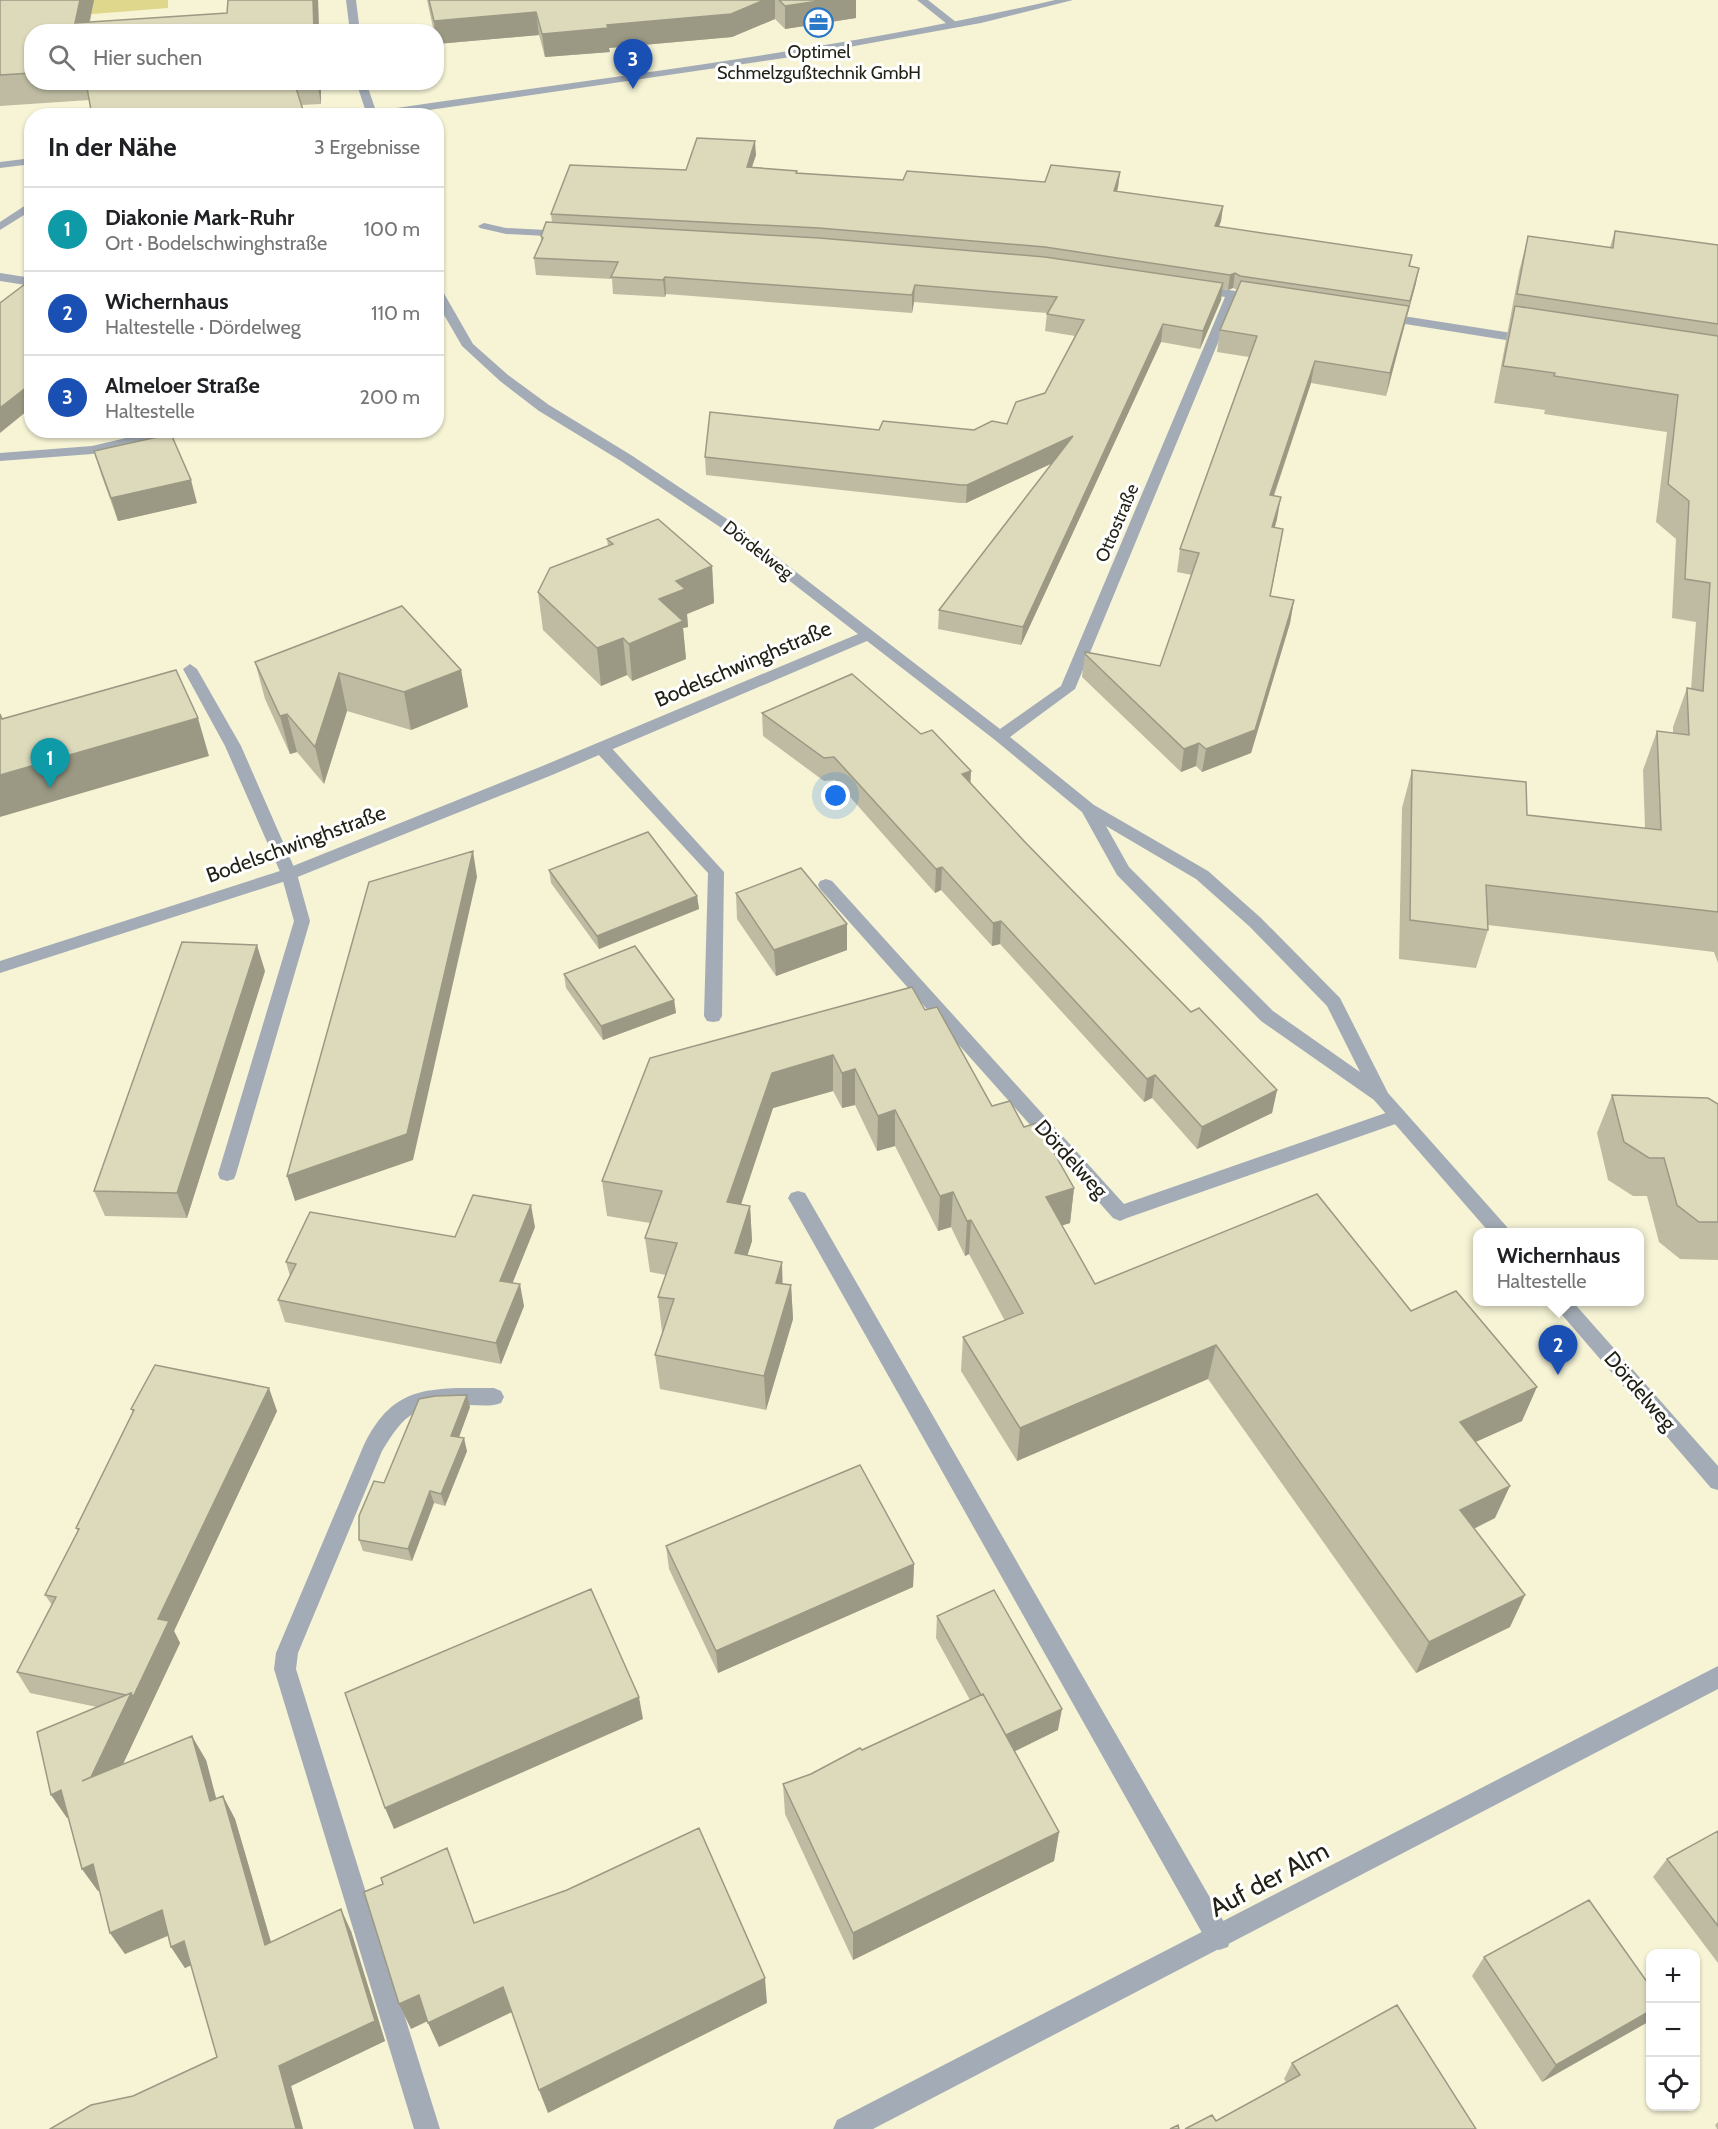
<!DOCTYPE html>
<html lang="de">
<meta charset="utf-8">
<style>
body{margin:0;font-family:Cabin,sans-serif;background:#f6f6f6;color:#202124}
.controls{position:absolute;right:18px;bottom:18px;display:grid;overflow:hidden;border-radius:12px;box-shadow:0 2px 4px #0004}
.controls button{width:54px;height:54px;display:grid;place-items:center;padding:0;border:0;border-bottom:2px solid #e0e0e0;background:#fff;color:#202124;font:30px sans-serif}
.you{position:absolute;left:836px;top:796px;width:21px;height:21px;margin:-15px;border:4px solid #fff;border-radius:50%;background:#1a73e8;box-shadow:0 0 0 9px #1a73e833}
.badge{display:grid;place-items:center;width:39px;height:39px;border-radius:50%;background:#2a78c8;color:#fff;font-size:20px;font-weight:700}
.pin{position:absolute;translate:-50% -50px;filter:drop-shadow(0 2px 3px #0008)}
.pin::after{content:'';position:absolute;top:32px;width:21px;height:18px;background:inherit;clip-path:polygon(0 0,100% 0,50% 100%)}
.popup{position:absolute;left:1473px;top:1228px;width:171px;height:78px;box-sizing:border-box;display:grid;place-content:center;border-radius:12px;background:#fff;filter:drop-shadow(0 2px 4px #0005);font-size:20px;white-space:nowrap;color:#757577}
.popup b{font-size:22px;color:#202124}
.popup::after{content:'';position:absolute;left:50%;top:100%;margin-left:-12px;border:12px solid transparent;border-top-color:#fff}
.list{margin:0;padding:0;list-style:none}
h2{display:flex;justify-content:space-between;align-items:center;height:78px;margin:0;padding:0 24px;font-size:26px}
h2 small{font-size:20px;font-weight:400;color:#757577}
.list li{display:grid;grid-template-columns:39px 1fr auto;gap:18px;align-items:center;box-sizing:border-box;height:84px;padding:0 24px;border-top:2px solid #e0e0e0}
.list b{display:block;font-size:22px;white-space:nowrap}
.list p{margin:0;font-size:20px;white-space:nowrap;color:#757577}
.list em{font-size:20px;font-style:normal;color:#757577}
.icon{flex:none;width:33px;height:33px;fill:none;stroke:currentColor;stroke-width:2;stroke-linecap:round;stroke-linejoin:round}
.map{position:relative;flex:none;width:1718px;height:2129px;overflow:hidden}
.search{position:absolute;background:#fff;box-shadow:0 2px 4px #0004;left:24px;top:24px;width:420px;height:66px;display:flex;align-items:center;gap:15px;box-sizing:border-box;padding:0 21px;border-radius:24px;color:#757577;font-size:22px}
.panel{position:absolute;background:#fff;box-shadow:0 2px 4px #0004;left:24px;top:108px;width:420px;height:330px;border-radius:24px}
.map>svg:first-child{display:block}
</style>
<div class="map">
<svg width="1718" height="2129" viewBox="0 0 1718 2129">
<rect width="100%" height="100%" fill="#f6f4d5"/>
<path fill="#dfd78c" d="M45,0h123v8l-126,10z"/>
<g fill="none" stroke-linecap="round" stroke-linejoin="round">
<path fill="#a3acb6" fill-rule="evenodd" d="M917,0h11l33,26 -9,2z
M32,201v9l-32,20v-8z
M0,273l32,5v8l-32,-5z
M160,430h26l-1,3 -93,21 -92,7v-8l92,-7z
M190,664l7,5 44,77 56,128 13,47 -74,253 -2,5 -7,2 -7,-2 -2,-5 76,-253 -13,-47 -56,-128 -42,-77z
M602,743l6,1 116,128 -2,144 -3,5 -6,1 -6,-1 -3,-5 4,-143 -112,-121 -2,-4 2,-4z
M826,879l6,2 292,323 273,-95 7,2 2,5 -2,5 -277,97 -7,3 -7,-3 -293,-329 -2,-4 2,-4z
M798,1191l7,2 423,736 3,9 -3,9 -9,3 -9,-3 -419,-744 -3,-5 3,-5z
M467,1388h27l7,3 3,6 -3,6c-10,4 -21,2 -32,2 -50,-1 -62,4 -87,46l-84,202 -2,16 144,460h-26l-140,-460 2,-16 87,-206c24,-50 50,-59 104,-59z"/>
<path fill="#a3acb6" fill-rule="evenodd" d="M346,0h10l4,32h-10z
M1055,0h18l-92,23 -176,32 -417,61h-30l8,-4 -10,-30h10l10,29c227,-34 455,-59 679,-111z
M32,158v6l-32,4v-6z
M484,223l22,5 60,3 6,3 -6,3 -60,-3 -26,-6 -2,-2z
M1200,286l58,8 6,4 -6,4 -22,-3 -161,390 -65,48 84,68 114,66 53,47 79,80 48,95 119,134 2,5h-20l-115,-132 -113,-79 -144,-146 -35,-63 -87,-72 -128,-99 -315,134 -257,103 -295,95v-12l283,-91 257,-103 318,-133 -138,-107 -99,-66 -82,-50 -39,-30 -38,-35 -26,-45v-14l6,3 31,54 35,31 41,30 82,50 99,66 270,208 61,-43 164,-389 -29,-4 -2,-3zM1106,826l90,53 53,47 78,80 33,66 -87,-61 -144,-144z
M1384,313l147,23 6,4 -6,4 -151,-24v-6z
M1551,1302h22l145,164v24l-7,-2z
M1718,1666v23l-845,440h-40l4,-9z"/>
</g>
<path fill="#bebba2" d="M0,0h94l-4,22 137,-9 1,-13h90l1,32h-287v50h289v22l-19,1 -213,-5 -89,6z
M427,0h429v18l-71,11 -10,-10 -43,18 -123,11 1,4 -65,5 -6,-22 -102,9 -1,-12h-2z
M756,155l-4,12 45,4v2l106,7 142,2 75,-10 -2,15 -1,4 106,15 -2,15 -2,6 193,28 -2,11 6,17 -30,113 -75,-13 -37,113 3,23 -2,8 4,25 -9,44 24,4 -4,23 -39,130 -49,19 -6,-6 -15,6 -99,-95 3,-23 75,12 32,-91 -15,-3 3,-23 69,-192 -32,-5 3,-22 17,-40 -4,-2 -5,2 -6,-1 -1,11 -21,49 -39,-7 -140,303 -83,-16 1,-19 114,-147 -87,40h-6l-254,-28 -1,-18 174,-27h95l33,-6 38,-31 30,-57 -30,-5 2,-18 -133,-11 -2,11 -246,-19 -1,3 -52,-3 -1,-15 -76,-4 -2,-17 7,-16v-6l11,-14 -1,-8 135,-44z
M1615,231l103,14v718l-4,-11 -226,-27v5l-12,38 -77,-9 3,-151 10,-38 115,45 118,13 -2,-58 14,-39 16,2v-6l14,-39 4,1 5,-67 -24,-4 4,-79 -20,-17 11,-90 -123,-18 1,-4 -51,-7 25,-131 9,-36 82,11z
M94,451l103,52 -79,18 -17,-47z
M607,539l105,27 2,37 -27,11 1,13 -5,1 3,31 -54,22 -5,-6 -26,11 -58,-56 -5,-38 70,-46z
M255,662l206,8 7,37 -57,23 -64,-19 -23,73 -27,-32 -7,2 -25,-55z
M762,713l208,70 54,58 167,171 86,78 -5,23 -75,36 -45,-51 -8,4 -144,-158 -8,2 -51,-56 -6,3 -100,-113 -11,1 -61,-45z
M549,870l148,26 2,13 -100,40 -48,-66z
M736,893l111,31v26l-71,26 -39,-57z
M265,971l-78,247 -82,-2 -11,-25z
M564,974l110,26 2,13 -73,27 -37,-52z
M925,1010l67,96 32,21 50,61 -4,35 -8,2 33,59 316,27 111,110 -47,21 20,76 -21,11 36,98 -94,46 -208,-294 -191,82 -56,-90 2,-34 42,-16 -36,-67 -4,2 -14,-29 -13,4 -43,-85 -18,5 -22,-46 -13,3 -9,-17 -60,17 -32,97 9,1 2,35 -5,15 36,28 8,1 2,34 -27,91 -106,-21 -5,-34 8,-23h-1l-4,-35 8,-22 -16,-3 -5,-34 5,-15 -43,-7 -5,-35 48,-123z
M1612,1095l106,9v156l-38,-1 -21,-17 -12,-46h-14l-25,-16 -11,-47z
M535,1227l-23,56 12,23 -23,58 -216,-42 -7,-22 12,-24 -4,-14 169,-25z
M470,1407l-11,30 8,14 -22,55 -11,-3 -22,58 -49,-10 -4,-11 25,-57z
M131,1409l146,2 -103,220 6,12 -57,121 83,-4 10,39 7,-3 12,23 36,123 80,-11 34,110 -94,45 12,43h-253l83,-33 84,-39 -26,-92 -6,3 -14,-21 -3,-11 -43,18 -15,-21 -10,-43 -2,1 -16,-22 -14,-51h-1l30,-111 -67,-14 -13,-21 35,-67 -7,-10 33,-64 -2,-3 57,-115z
M666,1546l248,18 -1,23 -195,86 -49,-104z
M937,1616l121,114 -44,21 45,81 -5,29 -201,99 -68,-146 -2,-30 28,-10 159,-74 -34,-62z
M1718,1831v132l-65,-86 14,-18z
M1484,1957l164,65 -106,60 -70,-106z
M1292,2063l184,66 -260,-8 70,-39 -2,-3z
M1718,2122v7h-1l-2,-4z"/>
<path fill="#9b9984" d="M80,0h14l-7,32 -12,-9z
M313,0h5l1,32h-5z
M764,0h11v19l-43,18 -123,11 1,4 -65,5 -3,-23z
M825,0h31v18l-71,11v-23z
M536,12l3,23 -102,9 -1,-12h-1l-1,-11z
M317,82h4v22z
M755,141l1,14 -9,26v-14z
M1120,172l-2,15 -5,19 1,-15z
M1223,206l-2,15 -8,20 2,-15z
M1419,268l-3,15 -9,33 3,-15z
M1235,273l-2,15 -5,2 2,-15z
M665,277l1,17 -1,3 -2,-17z
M1223,283l-2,17 -21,49 3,-18z
M915,285l-1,17 -2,11v-18z
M1409,306l-5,21 -18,69 4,-23z
M1163,324l-2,18 -140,303 2,-18z
M1315,361l-4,22 -45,135 4,-23z
M32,383v24l-32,26v-25z
M1073,436l-1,18 -106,49 1,-18z
M191,480l6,23 -79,18 -7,-23z
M1281,497l-4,22 -9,31 4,-23z
M1283,529l-4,23 -13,67 4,-23z
M712,566l2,37 -27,11 1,13 -5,1 3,31 -54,22 -3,-37 30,-45 17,-18z
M1294,600l-4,23 -39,130 -49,19 4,-23z
M623,638l4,37 -26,11 -4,-38z
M461,670l7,37 -57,23 -7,-38z
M339,673l8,38 -23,73 -9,-37z
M287,714l10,38 -7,2 -10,-38z
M198,718l11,38 -209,61v-42z
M1199,743l-3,23 -15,6 3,-23z
M971,771l-1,23 -8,-20z
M473,851l4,26 -64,283 -118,41 -8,-25z
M942,867l-1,23 -6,3 1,-24z
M697,896l2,13 -100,40 -2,-13z
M1001,921l-1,23 -8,2 1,-23z
M847,924v26l-71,26 -2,-26z
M257,945l8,26 -78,247 -10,-25z
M674,1000l2,13 -73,27 -2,-14z
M833,1055v36l-60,17 -43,129 -3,-35 45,-129z
M855,1069v36l-13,3v-35z
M1155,1075l-3,23 -8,4 3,-23z
M1277,1090l-5,23 -75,36 5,-22z
M895,1110v36l-18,5 1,-35z
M1074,1188l-4,35 -28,9 4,-35z
M953,1192l-2,35 -13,4 2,-35z
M531,1205l4,22 -30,75 -5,-21z
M750,1206l2,35 -15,47 -2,-35z
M971,1220l-2,34 -4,2 2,-35z
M782,1262l1,34 -7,-13z
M520,1284l4,22 -23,58 -5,-21z
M791,1285l2,34 -27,91 -2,-34z
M1216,1345l-8,34 -191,82 3,-33z
M1537,1387l-15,34 -75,34 13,-33z
M269,1388l8,23 -103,220 6,12 -74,157 -24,-19 49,-88 27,-74z
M467,1395l3,12 -15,41 -4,-12z
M464,1438l3,13 -22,55 -4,-12z
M1510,1486l-15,32 -49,24 14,-32z
M430,1491l4,12 -22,58 -4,-12z
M914,1564l-1,23 -195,86 -2,-22z
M1525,1595l-15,32 -94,46 13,-31z
M639,1697l4,22 -249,110 -9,-21z
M1062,1709l-4,21 -57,28 2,-22z
M192,1736l14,24 17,64 -13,-23z
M61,1790l16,24 -10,4 -16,-23z
M223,1796l12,23 43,147 -13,-21z
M1059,1832l-5,29 -201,99v-27z
M93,1864l16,22 -11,5 -16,-22z
M341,1909l10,22 34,110 -94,45 12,43h-7l-17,-63z
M162,1910l14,22 -51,22 -15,-21z
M184,1941l14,21 -13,6 -14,-21z
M765,1978l2,25 -219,110 -9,-23z
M503,1987l9,25 -73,35 -11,-24z
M419,1995l11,25 -19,9 -12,-25z
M1650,2011v8l-2,3 -106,60 14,-17z"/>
<path fill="#dddabc" stroke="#9b9984" stroke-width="1.5" d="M0,0h80l-5,23 152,-10 1,-13h85l1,32h-282v41l-32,2z
M429,0h335l-33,14 -124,11 1,3 -66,6 -6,-22 -102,9z
M779,0h46l-40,6z
M86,82h208l11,34h-213z
M697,138l58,3 -8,26 50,4 -1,2 107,7 4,-9 138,11 6,-17 69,7 -6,19 109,15 -8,20 197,29 -3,11 10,2 -9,33 -170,-25 -5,-3 -5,2 -185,-28 -226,-19 -268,-14 19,-49 116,5z
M546,222l273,16 226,19 178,26 -20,48 -40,-7 -140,303 -84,-17 134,-174 -106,49h-6l-256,-28 5,-45 169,18 4,-9 91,9 18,-9 15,3 9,-22 29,-9 39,-73 -37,-6 10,-17 -142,-12 -3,10 -247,-18 -2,3 -52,-3 7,-15 -84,-4 9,-20 -2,-2z
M1615,231l103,14v79l-201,-30 11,-58 85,12z
M29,281l3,1v101l-32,25v-105z
M1241,281l168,25 -19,67 -75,-12 -45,134 11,2 -9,30 11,2 -13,67 24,4 -39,130 -49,19 -7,-6 -15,6 -99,-95v-2l75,14 39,-113 -19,-4 77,-213 -37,-6z
M1515,306l203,30v576l-232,-27 2,45 -78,-10 2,-150 114,12 1,33 134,15 -4,-99 32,4 -2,-47 16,3 7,-108 -25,-4 4,-78 -21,-17 10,-89 -124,-19 1,-3 -52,-7z
M171,434l20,46 -80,18 -17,-47z
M658,519l54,47 -36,15 9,8 -26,10 24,22 -54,23 -6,-6 -26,10 -59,-56 12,-24 63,-24 -6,-5z
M402,606l59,64 -57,22 -65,-19 -24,74 -28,-33 -7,2 -25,-54z
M176,670l22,48 -198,57v-61l2,5z
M852,674l69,60 11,-4 39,41 -9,3 62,67 167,171 8,-4 78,82 -75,37 -47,-52 -8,4 -146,-158 -8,2 -51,-56 -6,2 -102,-112 -10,1 -62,-45z
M648,832l49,64 -100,40 -48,-66z
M473,851l-66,283 -120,42 82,-294z
M801,868l46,56 -73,26 -38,-57z
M182,942l75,3 -80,248 -83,-2z
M635,946l39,54 -73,26 -37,-52z
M912,987l13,23 12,-3 55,99 18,-5 14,26 13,-4 37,65 -28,9 49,87 222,-90 94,117 45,-20 81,96 -77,35 50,64 -50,24 65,85 -96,47 -213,-297 -196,83 -57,-91 60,-24 -52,-93 -4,1 -14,-29 -13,4 -45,-86 -17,6 -23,-47 -13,4 -9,-18 -61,18 -45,129 23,4 -15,47 47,9 -6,21 15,2 -27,91 -109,-21 19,-56 -16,-2 19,-54 -32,-5 17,-47 -60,-10 48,-123z
M1612,1095l96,3 10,6v118h-19l-22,-17 -13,-47h-15l-25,-16z
M473,1195l58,10 -31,76 20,3 -24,59 -218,-43 18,-36 -10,-2 24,-50 145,25z
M155,1365l114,23 -111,231 11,2 -36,76 -2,-4 -5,2 -109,-23 39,-75 -11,-2 34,-66 -3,-1 58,-118 -3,-1z
M467,1395l-16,41 13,2 -23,56 -11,-3 -22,58 -49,-9v-24l15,-35 10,2 35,-84 16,-3z
M860,1465l54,99 -198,87 -50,-105z
M591,1589l48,108 -254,111 -40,-115z
M994,1590l68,119 -56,26 -23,-41 -2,1 -44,-79z
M131,1693l-40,84 -9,4 110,-45 18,65 13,-5 42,149 76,-36 34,112 -96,45 17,63h-246l41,-24 42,-9 84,-39 -33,-116 -13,6 -9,-37 -52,23 -17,-69 -11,5 -21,-79 -10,5 -14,-63z
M983,1694l76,138 -206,101 -70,-149 28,-10 49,-26 2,2z
M699,1828l66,150 -226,112 -36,-103 -75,36 -9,-28 -20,9 -35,-112 19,-8 -2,-6 66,-30 27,75 93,-33z
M1718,1831v95l-51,-67z
M1589,1900l61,86v25l-94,54 -72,-108z
M1397,2005l79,124h-291l27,-14 4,6 84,-46 -8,-12z
M1178,2125l1,4h-9z"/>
<defs>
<symbol id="office-ring" viewBox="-11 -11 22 22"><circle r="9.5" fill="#fff" stroke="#2a78c8" stroke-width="1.5"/><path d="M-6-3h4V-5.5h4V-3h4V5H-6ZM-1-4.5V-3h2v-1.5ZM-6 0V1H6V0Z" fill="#2a78c8"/></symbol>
</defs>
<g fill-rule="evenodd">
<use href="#office-ring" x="802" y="6" width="33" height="33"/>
</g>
<g text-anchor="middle" stroke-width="6" stroke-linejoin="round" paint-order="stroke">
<g font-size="18" fill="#222115" stroke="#fff">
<text x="819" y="58">Optimel<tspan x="819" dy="21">Schmelzgußtechnik GmbH</tspan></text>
</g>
<g font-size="18" fill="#222115" stroke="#fff">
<text transform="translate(1117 523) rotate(-67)" y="6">Ottostraße</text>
<text transform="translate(758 550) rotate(38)" y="6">Dördelweg</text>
</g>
<g font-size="21" fill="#222115" stroke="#fff">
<text transform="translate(743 664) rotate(-23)" y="7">Bodelschwinghstraße</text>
<text transform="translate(296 844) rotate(-20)" y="7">Bodelschwinghstraße</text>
<text transform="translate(1071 1159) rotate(48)" y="7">Dördelweg</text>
<text transform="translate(1640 1391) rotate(49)" y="7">Dördelweg</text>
</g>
<g font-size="26" fill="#222115" stroke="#fff">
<text transform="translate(1269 1879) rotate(-28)" y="9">Auf der Alm</text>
</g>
</g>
</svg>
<div class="controls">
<button>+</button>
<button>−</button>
<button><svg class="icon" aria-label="locate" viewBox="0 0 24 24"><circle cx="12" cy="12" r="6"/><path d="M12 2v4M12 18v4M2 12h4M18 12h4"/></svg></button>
</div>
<div class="you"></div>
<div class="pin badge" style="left:50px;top:788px;background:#0f9aa8">1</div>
<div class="pin badge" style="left:1558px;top:1375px;background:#1a4fb4">2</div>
<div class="popup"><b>Wichernhaus</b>Haltestelle</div>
<div class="pin badge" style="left:633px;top:89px;background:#1a4fb4">3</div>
<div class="search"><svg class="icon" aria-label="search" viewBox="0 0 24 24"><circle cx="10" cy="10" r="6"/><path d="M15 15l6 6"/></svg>Hier suchen</div>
<section class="panel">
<h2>In der Nähe<small>3 Ergebnisse</small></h2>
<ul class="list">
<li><span class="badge" style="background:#0f9aa8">1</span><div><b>Diakonie Mark-Ruhr</b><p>Ort · Bodelschwinghstraße</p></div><em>100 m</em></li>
<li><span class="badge" style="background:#1a4fb4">2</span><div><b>Wichernhaus</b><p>Haltestelle · Dördelweg</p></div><em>110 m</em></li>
<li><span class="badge" style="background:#1a4fb4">3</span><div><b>Almeloer Straße</b><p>Haltestelle</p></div><em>200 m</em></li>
</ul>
</section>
</div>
